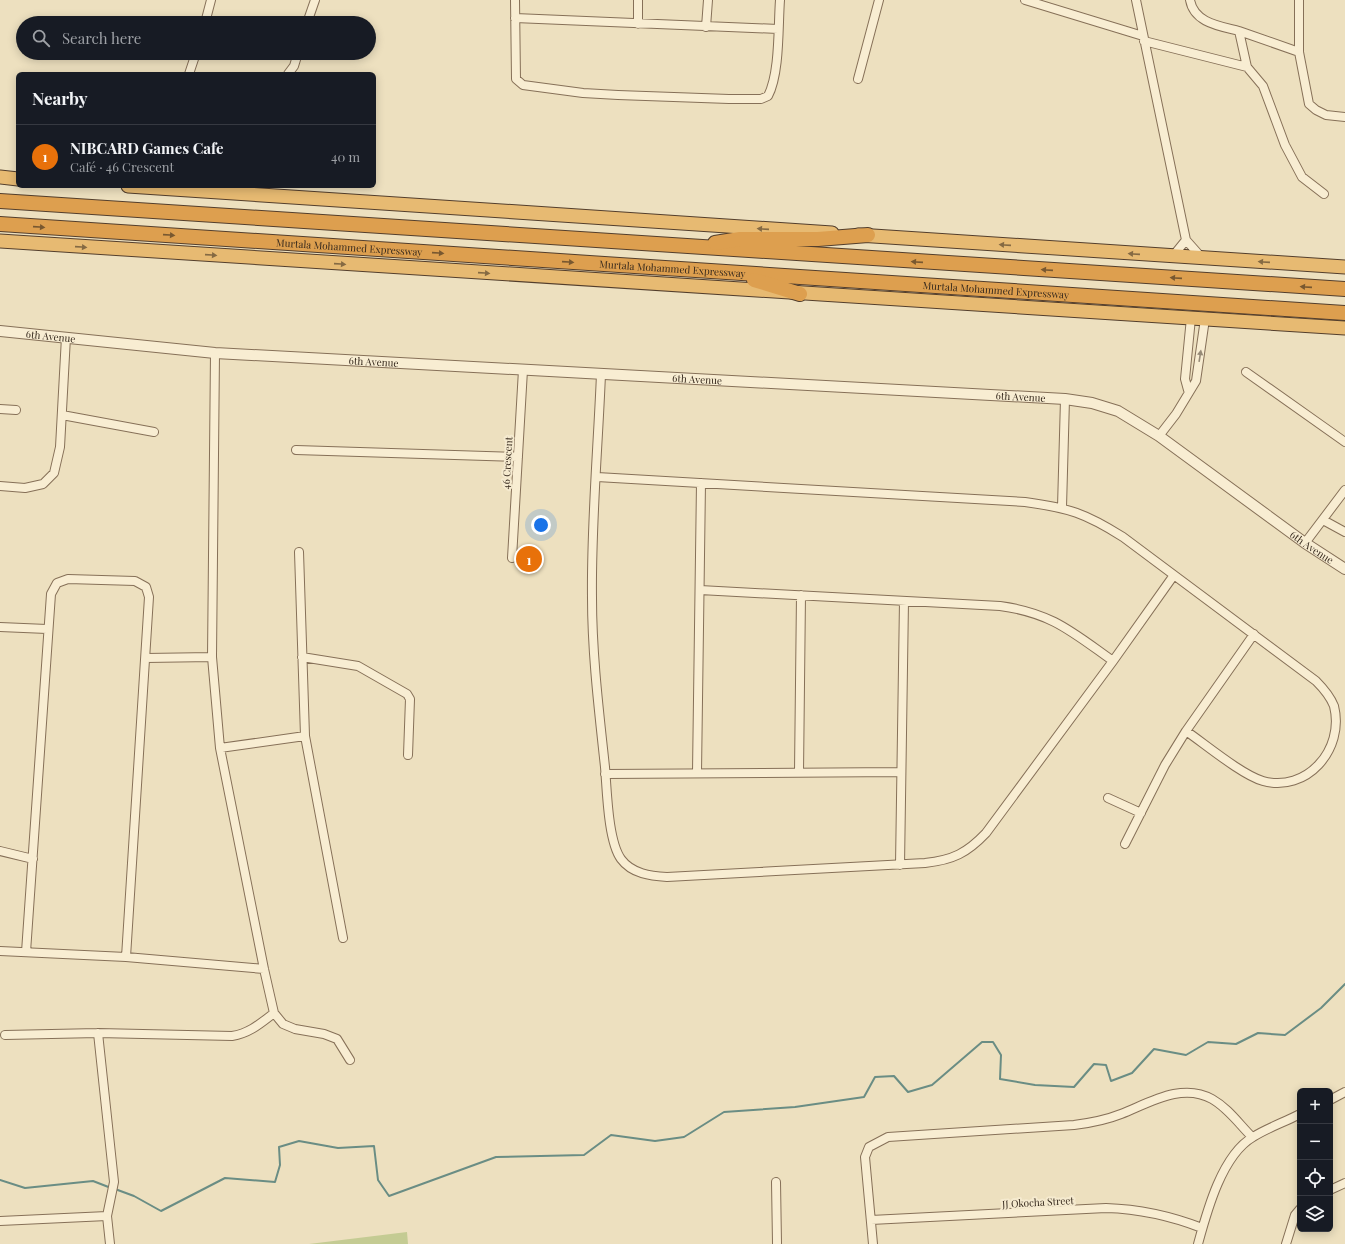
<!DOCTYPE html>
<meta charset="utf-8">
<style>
body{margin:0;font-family:"Playfair Display",serif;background:#20242c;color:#f1f3f6}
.controls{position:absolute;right:12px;bottom:12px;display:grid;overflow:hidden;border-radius:6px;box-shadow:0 2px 10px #0003}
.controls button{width:36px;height:36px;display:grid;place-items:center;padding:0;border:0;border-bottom:1px solid #363941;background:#171b24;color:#f1f3f6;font:20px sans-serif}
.you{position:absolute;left:541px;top:525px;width:14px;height:14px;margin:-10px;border:3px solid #fff;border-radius:50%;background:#1a73e8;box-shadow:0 0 0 6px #1a73e833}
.badge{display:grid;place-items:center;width:26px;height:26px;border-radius:50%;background:#db2777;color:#fff;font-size:13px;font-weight:700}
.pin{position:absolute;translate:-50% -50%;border:2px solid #fff;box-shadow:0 1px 4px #0006}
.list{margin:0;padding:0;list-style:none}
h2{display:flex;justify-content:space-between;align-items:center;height:52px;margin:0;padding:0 16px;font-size:17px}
h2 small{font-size:13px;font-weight:400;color:#9ea1a6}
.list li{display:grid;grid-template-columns:26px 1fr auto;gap:12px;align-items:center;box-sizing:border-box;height:64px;padding:0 16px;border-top:1px solid #363941}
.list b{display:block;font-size:15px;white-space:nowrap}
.list p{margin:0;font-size:13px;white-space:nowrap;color:#9ea1a6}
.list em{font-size:13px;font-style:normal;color:#9ea1a6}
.icon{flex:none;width:22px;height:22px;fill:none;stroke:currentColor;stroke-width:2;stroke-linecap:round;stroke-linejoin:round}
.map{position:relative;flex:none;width:1345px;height:1244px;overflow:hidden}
.search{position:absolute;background:#171b24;box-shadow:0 2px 10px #0003;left:16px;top:16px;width:360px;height:44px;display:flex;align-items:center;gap:10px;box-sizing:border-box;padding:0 14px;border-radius:22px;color:#9ea1a6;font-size:15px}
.panel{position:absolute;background:#171b24;box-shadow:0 2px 10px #0003;left:16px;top:72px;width:360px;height:116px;border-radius:6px}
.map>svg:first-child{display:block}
</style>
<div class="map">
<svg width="1345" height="1244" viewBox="0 0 1345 1244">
<rect width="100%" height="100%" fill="#ede0bf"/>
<path fill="#c4cb93" d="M407,1232l1,12h-99z"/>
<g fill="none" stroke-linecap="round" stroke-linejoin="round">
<path stroke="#6a8d84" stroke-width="2" d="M0,1180l25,8 68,-7 18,7
M115,1189l19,7 27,15 64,-33 50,4 5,-17 -1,-18 20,-6 39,7 36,-2 4,34 11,16 107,-39 88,-2 27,-20 44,6 29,-4 40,-25 71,-5 69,-10 11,-20 19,-1 14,16 24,-7 50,-43h11l8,13 -1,24 35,6 39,2 20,-23 12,1 5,16 21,-8 22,-24 32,6 22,-13 28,2 22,-11 27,2 36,-27 24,-24"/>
<defs>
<path id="minor" d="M515,0l1,79 7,6 60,8 35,2 111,4h32l7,-3c12,-23 10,-69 12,-96
M1025,0l118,36
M1136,0l50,240 16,18
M1190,0c4,23 30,26 49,31l8,36 16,19 22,59 17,32 22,17
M1299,0v52l10,52 7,6 10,5 19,2
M515,18l263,11
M205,23l6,-23
M307,23l8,-23
M638,24v-24
M706,27l2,-27
M1239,31l60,21
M1144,41l103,26
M189,74l7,-21
M288,74l6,-8 4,-13
M858,79l21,-79
M1173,256l13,-16
M215,353l-3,304 8,91 44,221 10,44 9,11 12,5 29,5 13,5 13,21
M1246,372l99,70
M601,374c-3,74 -10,150 -9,224 0,56 7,113 13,169 2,24 3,74 16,92 11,15 30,17 46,18l258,-14c28,-3 42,-10 61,-30l127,-172 61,-86
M1188,390l-3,-11 6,-61
M0,409l16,1
M62,415l92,17
M1159,436l17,-22 20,-33 9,-62
M296,450l222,7
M597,477l428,25c44,6 60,11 98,35l193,144c8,8 14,15 18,25 11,44 -28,87 -71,75 -21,-6 -58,-37 -77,-50
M0,486l25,2 18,-4 11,-11 6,-26 6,-110
M1062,507l3,-108
M1323,520l22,12
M1305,543l40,-53
M299,552l6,184 38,202
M512,558l11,-188
M700,590l300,16c52,7 72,26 113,55
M0,627l47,2
M302,657l56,9 49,28 3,5 -2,56
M146,658l66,-1
M220,748l85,-12
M697,772l4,-289
M799,772l2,-177
M605,774l296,-2
M1108,798l33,15
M1125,844l40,-79 21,-34 68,-97
M0,851l33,8
M900,865l4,-264
M0,951l126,6 138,12
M26,952l25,-358 6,-11 11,-4 67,2 11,6 3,10 -23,360
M5,1035l93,-2 134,3c18,-3 29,-13 42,-23
M1330,1100l15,-8
M776,1182l1,61
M1330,1190l15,-7
M107,1216l3,28
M871,1220l235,-12c34,1 65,8 96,20
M0,1221l107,-5 7,-34 -16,-149
M873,1244l-8,-87 4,-10 19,-10 186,-12c16,-2 32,-5 47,-11 28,-11 61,-32 91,-15 16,9 27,25 40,38
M1198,1244c9,-33 24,-89 55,-107 14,-9 32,-15 47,-23
M1286,1244l9,-29 5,-6"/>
<g id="tertiary">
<path id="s1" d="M0,331l215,22 850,46 27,4 26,8 41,25 146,107 40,26"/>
</g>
<path id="trunk" d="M0,177l18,2
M128,186l704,47
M858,235l487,32
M0,241l1345,87"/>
<g id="motorway">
<path d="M0,201l1345,88"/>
<path id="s2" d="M0,224l1345,89"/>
<path d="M715,243l25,-4h78l50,-4"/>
<path d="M754,280l46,14"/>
</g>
</defs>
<use href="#minor" stroke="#867058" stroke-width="10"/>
<use href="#tertiary" stroke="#867058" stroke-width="12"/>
<use href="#trunk" stroke="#533e2c" stroke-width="15"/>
<use href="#motorway" stroke="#533e2c" stroke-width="16"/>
<use href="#minor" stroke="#f8edd2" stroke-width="8"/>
<use href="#tertiary" stroke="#f8edd2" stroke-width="10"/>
<use href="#trunk" stroke="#e7ba72" stroke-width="13"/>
<use href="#motorway" stroke="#dd9f4f" stroke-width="14"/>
</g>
<defs><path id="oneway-solid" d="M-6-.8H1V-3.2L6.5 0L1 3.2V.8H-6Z"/></defs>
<g fill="#785830">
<use href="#oneway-solid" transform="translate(39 227) rotate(4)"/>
<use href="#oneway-solid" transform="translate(169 235) rotate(4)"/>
<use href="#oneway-solid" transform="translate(438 253) rotate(4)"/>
<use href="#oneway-solid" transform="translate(568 262) rotate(4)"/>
<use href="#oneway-solid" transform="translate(917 262) rotate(-176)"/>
<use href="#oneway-solid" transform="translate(1047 270) rotate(-176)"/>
<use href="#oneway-solid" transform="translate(1176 278) rotate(-176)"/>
<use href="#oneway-solid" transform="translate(1306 287) rotate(-176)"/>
</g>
<g fill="#856a43">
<use href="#oneway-solid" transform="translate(763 229) rotate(-176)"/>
<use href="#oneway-solid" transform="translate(1005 245) rotate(-176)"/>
<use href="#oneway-solid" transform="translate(81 247) rotate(4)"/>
<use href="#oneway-solid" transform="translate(1134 254) rotate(-176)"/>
<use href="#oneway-solid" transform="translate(211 255) rotate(4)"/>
<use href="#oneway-solid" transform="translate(1264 262) rotate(-176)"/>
<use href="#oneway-solid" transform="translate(340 264) rotate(4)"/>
<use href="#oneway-solid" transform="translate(484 273) rotate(4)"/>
</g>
<use fill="#968a77" href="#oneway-solid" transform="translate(1200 356) rotate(-81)"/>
<g text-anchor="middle" stroke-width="4" stroke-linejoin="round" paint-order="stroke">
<g font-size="10" fill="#35281c" stroke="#f5eacf">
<text dy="4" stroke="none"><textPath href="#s2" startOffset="350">Murtala Mohammed Expressway</textPath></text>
<text dy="4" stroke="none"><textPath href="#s2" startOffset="674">Murtala Mohammed Expressway</textPath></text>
<text dy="4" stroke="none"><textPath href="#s2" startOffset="998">Murtala Mohammed Expressway</textPath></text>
<text dy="4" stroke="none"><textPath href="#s1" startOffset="51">6th Avenue</textPath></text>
<text dy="4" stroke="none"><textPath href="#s1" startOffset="375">6th Avenue</textPath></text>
<text dy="4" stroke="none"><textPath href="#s1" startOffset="699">6th Avenue</textPath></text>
<text dy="4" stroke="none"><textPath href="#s1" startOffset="1023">6th Avenue</textPath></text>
<text transform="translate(507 463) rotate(-87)" y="4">46 Crescent</text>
<text dy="4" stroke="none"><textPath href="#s1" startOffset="1359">6th Avenue</textPath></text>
<text transform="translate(1038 1202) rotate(-3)" y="4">JJ Okocha Street</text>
</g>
</g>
</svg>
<div class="controls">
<button>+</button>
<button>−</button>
<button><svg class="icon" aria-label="locate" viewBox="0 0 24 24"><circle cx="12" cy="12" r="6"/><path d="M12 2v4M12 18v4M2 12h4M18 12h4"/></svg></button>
<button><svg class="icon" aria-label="layers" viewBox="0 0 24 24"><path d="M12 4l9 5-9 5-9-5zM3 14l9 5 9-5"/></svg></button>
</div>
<div class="you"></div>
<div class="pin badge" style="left:529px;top:559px;background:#e8710a">1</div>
<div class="search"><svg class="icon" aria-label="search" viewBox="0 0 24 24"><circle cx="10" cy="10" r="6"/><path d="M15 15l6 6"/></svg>Search here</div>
<section class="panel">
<h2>Nearby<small></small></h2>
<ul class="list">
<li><span class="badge" style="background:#e8710a">1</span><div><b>NIBCARD Games Cafe</b><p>Café · 46 Crescent</p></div><em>40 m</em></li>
</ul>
</section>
</div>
